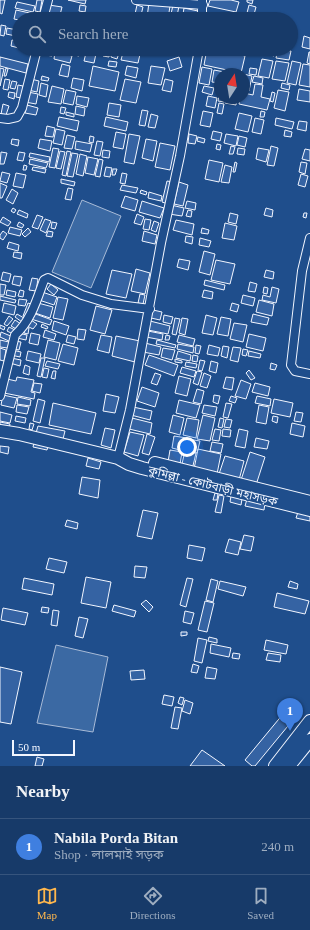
<!DOCTYPE html>
<meta charset="utf-8">
<style>
body{margin:0;font-family:"Times New Roman","Noto Sans Bengali",serif;background:#244571;color:#f1f3f6}
.compass{position:absolute;left:214px;top:68px;width:36px;height:36px;border-radius:50%;background:#173a69;box-shadow:0 1px 3px #0004;rotate:12deg}
.scale{position:absolute;left:12px;bottom:10px;width:63px;box-sizing:border-box;padding-left:4px;border:2px solid #f2f6ff;border-top:0;font-size:11px;line-height:14px;white-space:nowrap;color:#f2f6ff;-webkit-text-stroke:3px #1f4e8c;paint-order:stroke}
.you{position:absolute;left:187px;top:447px;width:14px;height:14px;margin:-10px;border:3px solid #fff;border-radius:50%;background:#1a73e8;box-shadow:0 0 0 6px #1a73e833}
.badge{display:grid;place-items:center;width:26px;height:26px;border-radius:50%;background:#ffb74d;color:#fff;font-size:13px;font-weight:700}
.pin{position:absolute;translate:-50% -33px;filter:drop-shadow(0 1px 2px #0008)}
.pin::after{content:'';position:absolute;top:21px;width:14px;height:12px;background:inherit;clip-path:polygon(0 0,100% 0,50% 100%)}
.list{margin:0;padding:0;list-style:none}
h2{display:flex;justify-content:space-between;align-items:center;height:52px;margin:0;padding:0 16px;font-size:17px}
h2 small{font-size:13px;font-weight:400;color:#9eadc0}
.list li{display:grid;grid-template-columns:26px 1fr auto;gap:12px;align-items:center;box-sizing:border-box;height:56px;padding:0 16px;border-top:1px solid #36547d}
.list b{display:block;font-size:15px;white-space:nowrap}
.list p{margin:0;font-size:13px;white-space:nowrap;color:#9eadc0}
.list em{font-size:13px;font-style:normal;color:#9eadc0}
.icon{flex:none;width:22px;height:22px;fill:none;stroke:currentColor;stroke-width:2;stroke-linecap:round;stroke-linejoin:round}
.map{position:relative;flex:none;width:310px;height:766px;overflow:hidden}
.search{position:absolute;background:#173a69;box-shadow:0 1px 3px #0004;left:12px;right:12px;top:12px;height:44px;display:flex;align-items:center;gap:10px;box-sizing:border-box;padding:0 14px;border-radius:22px;color:#9eadc0;font-size:15px}
.sheet{height:108px;background:#173a69}
nav{display:flex;justify-content:space-around;align-items:center;box-sizing:border-box;height:56px;border-top:1px solid #36547d;background:#173a69;font-size:11px;color:#9eadc0}
nav a{display:grid;justify-items:center;gap:2px}
nav .on{color:#ffb74d}
.map>svg:first-child{display:block}
</style>
<div class="map">
<svg width="310" height="766" viewBox="0 0 310 766">
<rect width="100%" height="100%" fill="#1f4e8c"/>
<path fill="#3b69a3" stroke="#a8bbd7" d="M82,200l39,16 -30,72 -39,-16z
M56,645l52,12 -15,75 -56,-9z"/>
<path fill="#3563a3" stroke="#f2f6ff" d="M0,0h5l-3,14 -2,-1z
M37,0h5l-2,12 -5,-1z
M68,0h18l-1,4z
M210,0h21l8,2 -3,10 -28,-6z
M247,0h6l-1,4 -5,-2z
M17,2l18,4 -2,6 -18,-4z
M149,2l21,4 -2,13 -21,-1z
M49,5l13,2 -3,12h-13z
M80,5l6,1 -1,6 -6,-1z
M137,5l6,2 -2,8 -6,-1z
M173,5l6,1 -2,10 -6,-2z
M249,5l7,2 -3,11 -7,-1z
M184,8l14,3 -2,6 -13,-3z
M16,10l23,5 -1,4h-19v1l-5,-1z
M230,13l9,2 -1,4h-10z
M64,15l17,4h-18z
M1,25l5,1 -2,10 -4,-1z
M7,28l10,2 -1,6 -10,-2z
M291,34l5,1 -1,4 -4,-1z
M304,36l6,2v11l-8,-2z
M12,40l7,1v7l-8,-2z
M46,49h8l-2,7 -7,-1z
M76,49h4l-1,7 -5,-1z
M87,49h10l-3,14 -10,-2z
M104,49h6l-1,8 -6,-1z
M124,49l17,1 -3,13 -17,-3z
M148,49h17l-1,3z
M207,49h7l31,7 -4,17 -37,-8z
M240,49h7l-1,4 -7,-2z
M252,49h8l-1,4 -8,-1z
M264,49h11l-1,7 -10,-3z
M278,49l13,2 -2,9 -13,-2z
M55,52l17,4 -2,7 -16,-4z
M112,52l7,1 -2,6 -6,-2z
M309,52h1v12l-3,-1z
M0,57l28,7 -2,9 -26,-7z
M179,57l3,10 -12,4 -3,-10z
M262,59l11,2 -4,17 -11,-2z
M109,61l8,1 -1,5 -8,-1z
M276,61l13,2 -4,18 -13,-2z
M292,61l9,2 -5,22 -9,-2z
M62,64l8,2 -2,11 -9,-2z
M303,64l7,1v22l-11,-2z
M93,66l26,6 -4,19 -26,-5z
M127,66l11,2 -2,10 -11,-3z
M151,66l14,2 -4,17 -13,-2z
M202,67l10,2 -3,16 -10,-2z
M0,68l4,1 -4,17z
M6,68l2,1 -2,7h-2z
M250,68l7,1 -1,6 -7,-1z
M214,70l16,3 -1,1h-9v9l-8,-1z
M243,74l9,2 -3,15 -5,-1v-16z
M42,76l7,2 -1,3 -7,-1z
M254,76l9,2 -1,6 -10,-2z
M73,78l11,2 -2,11 -11,-3z
M5,79l5,1 -2,10 -5,-1z
M31,79l8,2 -2,11 -9,-2z
M125,79l16,3 -5,21 -16,-3z
M165,79l8,2 -2,11 -9,-2z
M12,81l5,1 -2,7 -5,-1z
M41,83l7,2 -2,12 -7,-2z
M282,83l8,2 -1,5 -8,-2z
M255,84l8,1 -2,12 9,2 -3,11 -28,-6 1,-6h4v-5l9,2z
M18,85l5,1 -2,12 -5,-1z
M52,86l12,3 -3,15 -13,-2z
M204,86l10,2 -2,7 -10,-3z
M299,89l11,2v11l-13,-2z
M66,90l10,2 -3,13 -10,-2z
M220,90v8h5l-1,4 -6,-1z
M278,90l11,2 -4,19 -11,-3z
M9,92l6,1 -1,6 -6,-2z
M28,92l10,2 -2,10 -11,-2z
M272,92l3,1 -2,9 -3,-1z
M77,96l12,2 -2,9 -11,-3z
M208,96l9,2 -2,10 -9,-2z
M226,98h11l-1,7 -11,-2z
M109,103l12,2 -2,12 -12,-2z
M219,103l5,1 -2,10 -5,-1z
M3,104l6,2 -3,9 -5,-1z
M27,105l11,3 -2,7 -11,-2z
M76,106l9,2 -1,8 -9,-2z
M61,107l5,1 -2,6 -4,-1z
M142,110l6,1 -3,15 -6,-1z
M203,111l10,2 -3,14 -10,-2z
M261,111l4,1 -1,5h-4z
M66,112l8,2v3l-8,-2z
M239,113l13,3 -4,16 -13,-3z
M151,114l7,2 -3,12 -7,-1z
M59,117l20,4 -2,10 -20,-5z
M106,117l22,5 -2,9 -22,-5z
M255,118l9,2 -3,14 -9,-2z
M276,118l18,4 -2,7 -17,-4z
M299,121l8,1 -1,9 -9,-2z
M47,126l8,2 -2,9 -8,-1z
M56,129l9,2 -3,14 -9,-2z
M285,130l7,2 -1,5 -7,-1z
M213,131l9,2 -2,8 -9,-2z
M116,132l10,2 -3,15 -10,-2z
M129,134l11,2 -6,28 -10,-2z
M189,134l8,2 -2,8 -7,-1z
M226,134l12,2 -2,10 -12,-3z
M67,135l8,2 -3,12 -8,-1z
M90,136l4,1 -1,6 -4,-1z
M239,136l8,2 -2,9 -8,-2z
M198,137l7,2 -1,4 -7,-2z
M12,139l7,1 -1,6 -7,-2z
M40,139l12,2 -2,10 -12,-3z
M146,139l11,2 -4,20 -11,-3z
M76,141l16,3 -2,8 -15,-3z
M97,141l6,1 -3,14 -6,-1z
M160,143l15,3 -5,24 -15,-3z
M217,144l4,1 -1,5 -4,-1z
M231,146l4,1 -2,7h-4z
M271,146l7,2 -4,18 -7,-1z
M53,148l6,1 -4,19 -6,-1z
M238,148l7,1 -1,6 -7,-1z
M258,148l11,2 -3,12 -10,-3z
M305,149l5,1v11l-8,-2z
M103,150l7,1 -1,7 -7,-1z
M60,151l5,1 -4,17 -5,-1z
M67,151l4,1 -5,24 -4,-1z
M1,152l6,1 -3,11h-4z
M19,152l6,1 -2,8 -6,-1z
M30,153l20,4 -1,5 -20,-5z
M72,153l6,1 -5,23 -6,-1z
M80,154l7,2 -4,20 -7,-2z
M88,157l10,2 -4,16 -9,-2z
M30,159l18,4 -2,5 -17,-4z
M99,159l4,1 -3,17 -5,-1z
M209,160l14,3 -4,19 -14,-3z
M235,162l2,1 -2,9h-2z
M301,162l6,1 -2,11 -6,-2z
M24,165l3,1 -1,4h-3z
M225,165l7,2 -3,16 -8,-1z
M33,167l13,2 -1,4 -13,-3z
M106,167l6,1 -2,9 -6,-1z
M113,169h4l-2,6h-3z
M2,172l8,2 -3,9 -7,-2z
M16,173l10,2 -3,13 -10,-2z
M122,173l5,1 -2,10 -5,-1z
M301,174l7,2 -3,11 -7,-2z
M61,179l14,3 -1,4 -13,-3z
M167,181l6,1 -5,22 -6,-2z
M179,182l9,3 -5,21 -9,-2z
M0,183l7,3 -5,12h-2z
M122,185l16,3 -2,5 -16,-3z
M68,188l5,1 -2,11 -6,-1z
M12,189l6,4 -5,11 -7,-4z
M141,190l6,2 -1,3 -6,-2z
M149,192l13,4 -1,5 -13,-3z
M125,196l13,4 -3,11 -14,-4z
M142,201l22,7 -4,10 -21,-6z
M187,201l9,2 -1,7 -10,-2z
M171,205l13,3 -2,8 -13,-2z
M13,208l3,2 -2,3 -3,-2z
M266,208l7,2 -1,7 -8,-2z
M19,210l9,4 -1,4 -10,-4z
M188,210l4,1 -1,6 -5,-1z
M230,213l8,2 -2,9 -8,-2z
M304,213h3l-1,5 -3,-1z
M137,214l7,3 -3,8 -7,-2z
M37,215l6,2 -5,12 -6,-2z
M3,217l8,5 -3,4 -8,-4z
M45,219l6,2 -5,12 -6,-3z
M145,219l6,1 -2,10 -6,-1z
M176,220l18,4 -2,11 -19,-5z
M154,221l5,2 -3,9 -5,-2z
M19,222l5,3 -2,3 -5,-2z
M52,222l5,1 -2,6 -4,-1z
M225,223l12,3 -3,14 -12,-2z
M10,227l12,3 -2,6 -12,-3z
M28,228l3,4 -6,5 -3,-3z
M202,228l7,2 -1,4 -7,-1z
M3,231l4,3 -4,6 -3,-2v-3z
M48,231l5,1 -1,5 -6,-1z
M144,231l13,4 -2,9 -13,-3z
M186,236l7,1 -1,7 -7,-2z
M200,238l11,3 -2,6 -10,-2z
M9,242l10,3 -1,6 -11,-3z
M204,251l11,3 -5,21 -11,-3z
M14,252l8,1 -1,6 -8,-2z
M179,259l11,2 -2,9 -11,-3z
M216,260l19,4 -5,20 -19,-4z
M136,269l14,4 -5,21 -14,-3z
M112,270l20,4 -6,24 -20,-4z
M266,270l8,2 -1,7 -9,-2z
M3,272l8,2 -2,8 -8,-2z
M14,276l8,1 -2,9 -8,-2z
M32,278l6,1 -2,12 -7,-1z
M205,280l20,5 -1,5 -20,-5z
M250,282l7,2 -2,8 -7,-1z
M0,284l6,1 -2,10h-4z
M51,284l7,6 -4,5 -7,-6z
M264,287l4,1 -1,6 -4,-1z
M272,287l7,2 -3,14 -14,-3 1,-5 7,2z
M7,290l9,2 -1,5 -9,-2z
M20,290l4,1 -1,6 -5,-1z
M204,290l9,2 -1,7 -10,-2z
M42,292l15,5 -3,8 -15,-5z
M140,294l5,1 -2,9 -5,-1z
M243,295l12,3 -2,8 -12,-3z
M0,296l16,4 -1,3 -15,-3z
M58,297l10,2 -5,21 -10,-2z
M19,299l8,1 -2,6 -7,-1z
M259,300l15,4 -2,12 -16,-4z
M4,303l12,3 -2,9 -12,-3z
M28,303l3,1 -5,13 -3,-1z
M38,303l15,4 -3,11 -15,-5z
M232,303l7,2 -2,7 -7,-2z
M96,306l16,4 -7,24 -15,-4z
M153,310l9,2 -2,8 -9,-2z
M33,313l19,7 -2,5 -19,-6z
M17,314l7,4 -2,4 -7,-5z
M253,314l16,4 -2,7 -16,-3z
M164,315l9,2 -2,7 -8,-2z
M206,315l11,3 -4,17 -11,-2z
M9,316l4,3 -6,7 -3,-2z
M221,317l10,2 -3,17 -11,-2z
M175,318l5,1 -4,16 -4,-1z
M182,318l6,1 -3,16 -6,-2z
M15,320l6,4 -3,6 -7,-4z
M31,320l6,4 -4,5 -6,-3z
M54,321l15,5 -3,9 -14,-5z
M150,321l20,5 -2,8 -20,-4z
M234,323l13,2 -4,17 -13,-3z
M42,324l6,3 -1,2 -6,-2z
M0,325l5,2 -1,3 -4,-2z
M9,327l6,3 -2,4 -6,-3z
M25,327l4,1 -1,6 -4,-1z
M78,329l8,1 -2,10 -7,-1z
M45,330l11,4 -2,6 -11,-3z
M148,331l15,3 -1,6 -16,-3z
M1,332l12,5 -2,5 -11,-5z
M18,333l9,2 -1,5 -9,-2z
M31,333l9,2 -2,10 -9,-2z
M249,334l17,4 -3,13 -17,-4z
M68,335l8,2 -2,7 -8,-2z
M101,335l11,2 -3,16 -12,-3z
M166,335l4,1 -1,4h-4z
M179,335l16,4 -2,7 -16,-4z
M116,336l24,5 -5,21 -23,-6z
M0,340l9,2 -1,6 -8,-1z
M48,340l12,3 -4,17 -12,-3z
M157,340l19,5 -1,3 -19,-4z
M15,341l6,1 -2,8 -5,-1z
M145,343l16,4 -2,8 -16,-3z
M63,344l15,4 -4,17 -16,-4z
M178,344l16,3 -1,6 -16,-4z
M196,345l5,1 -2,8 -4,-1z
M209,345l11,3 -2,8 -11,-2z
M223,346l6,1 -2,11 -6,-2z
M233,347l8,1 -3,14 -8,-2z
M0,348l6,2 -2,11 -4,-1z
M163,348l12,2 -3,10 -11,-3z
M243,349l5,1 -2,6 -4,-1z
M12,350l9,2 -1,5 -9,-2z
M28,351l13,3 -2,9 -13,-3z
M178,351l13,4 -1,6 -14,-3z
M249,351l12,3 -1,4 -12,-2z
M149,355l29,10 -4,11 -29,-11z
M193,355l5,1 -1,6 -5,-1z
M11,358l10,2 -1,6 -10,-3z
M41,358h4l-4,19 -4,-1z
M175,359l7,2v2l-7,-1z
M200,360l5,1 -3,10 -4,-1z
M47,361l13,3 -2,5 -13,-3z
M211,361l7,2 -2,10 -7,-2z
M186,362l11,2 -1,4 -11,-2z
M271,363l6,2 -2,5 -5,-1z
M25,365l5,2 -1,8 -6,-2z
M182,367l14,4 -2,6 -14,-4z
M44,368l5,1 -2,9 -5,-1z
M249,370l6,8 -4,2 -5,-7z
M53,371h3l-1,8 -4,-1z
M197,371l5,1 -4,13 -5,-2z
M155,373l6,2 -4,10 -6,-2z
M204,373l7,3 -4,12 -7,-2z
M179,376l12,3 -4,17 -12,-3z
M17,377l17,3 -3,12 4,1 -1,6 -30,-6 3,-14 9,2z
M226,377l8,1 -2,12 -9,-2z
M241,380l10,4 -5,15 -11,-3z
M34,383l8,1 -2,9 -8,-2z
M255,383l15,4 -2,9 -16,-4z
M142,387l17,6 -4,14 -18,-6z
M197,389l7,2 -3,13 -8,-2z
M106,394l13,3 -4,16 -12,-2z
M3,395l14,3 -3,10 -13,-3z
M214,395l6,1 -2,8 -5,-2z
M231,396l6,2 -2,5 -6,-2z
M257,396l14,3 -1,7 -15,-3z
M18,397l13,3 -1,6 -13,-2z
M38,399l7,2 -5,22 -7,-2z
M274,399l19,4 -3,14 -19,-4z
M179,400l21,5 -4,13 -20,-5z
M53,403l43,10 -5,21 -42,-9z
M226,403l6,1 -4,14 -5,-1z
M17,405l12,2 -2,7 -11,-2z
M204,405l13,2 -2,9 -13,-3z
M259,405l10,2 -3,17 -10,-2z
M133,407l19,4 -2,9 -19,-5z
M0,412l12,3 -2,8 -10,-2z
M296,412l7,1 -2,9 -7,-1z
M173,415l11,3 -4,17 -11,-3z
M203,415l12,3 -5,23 -13,-2z
M16,416l10,2 -1,5 -10,-2z
M273,416l5,1 -1,6 -5,-2z
M132,418l20,5 -2,11 -21,-5z
M187,418l12,2 -3,18 -13,-3z
M220,418l4,1 -2,9 -4,-1z
M226,419l6,1 -2,8 -6,-1z
M0,422l10,2 -1,5 -9,-2z
M30,423l4,1 -2,6 -3,-1z
M292,423l13,3 -2,11 -13,-3z
M38,426l27,5 -2,8 -27,-6z
M105,428l10,2 -4,18 -10,-3z
M215,429l6,1 -2,11 -7,-1z
M223,429l8,1 -1,7 -8,-1z
M239,429l9,2 -3,17 -10,-2z
M130,432l14,3 -6,21 -14,-4z
M147,434l8,3 -6,18 -7,-2z
M174,436l13,2 -3,13 -12,-3z
M256,438l13,3 -2,8 -13,-2z
M188,439l12,2 -3,12 -12,-2z
M212,442l11,2 -2,9 -11,-2z
M34,443l14,3 -1,4 -14,-3z
M0,446l9,1 -1,7 -8,-2z
M198,449l23,5 -4,20 -23,-5z
M170,450l12,2 -2,12 -12,-2z
M185,451l11,2 -4,17 -11,-2z
M250,452l15,5 -9,28 -15,-5z
M225,456l19,5 -5,19 -20,-6z
M88,458l13,4 -2,7 -13,-3z
M82,477l18,3 -2,18 -19,-4z
M215,493l3,1 -1,6h-4z
M219,495l5,1 -3,17 -6,-1z
M231,496l11,3 -1,6 -11,-3z
M247,499l18,4 -1,7 -19,-4z
M143,510l15,3 -6,26 -15,-3z
M298,512l12,3v6l-14,-3z
M67,520l11,3 -1,6 -12,-3z
M244,535l10,2 -3,14 -11,-2z
M229,539l12,3 -3,13 -13,-3z
M189,545l16,3 -3,13 -15,-3z
M49,558l18,4 -3,11 -18,-4z
M135,566l12,1 -2,11 -11,-1z
M86,577l25,5 -5,26 -25,-5z
M24,578l30,6 -2,11 -30,-6z
M187,578l6,1 -7,28 -6,-2z
M211,579l7,2 -5,21 -7,-2z
M220,581l26,6 -3,9 -25,-7z
M290,581l8,3 -1,5 -9,-2z
M277,593l32,8 -4,13 -31,-7z
M146,600l7,7 -4,5 -8,-8z
M205,601l9,2 -7,29 -9,-2z
M114,605l22,6 -2,6 -22,-6z
M42,607l7,1 -1,5 -7,-1z
M3,608l25,5 -3,12 -24,-5z
M53,610l6,1 -2,15 -6,-1z
M185,611l9,2 -3,11 -8,-2z
M79,617l9,2 -5,19 -8,-2z
M181,632h6v3l-6,1z
M209,637l8,2v4l-9,-2z
M198,638l9,2 -5,23 -8,-2z
M266,640l22,5 -2,9 -22,-4z
M211,644l20,4 -2,9 -19,-4z
M233,653l7,1 -1,5 -7,-1z
M268,653l13,2 -1,7 -14,-2z
M193,664l6,2 -2,7 -6,-1z
M0,667l22,5 -11,52 -11,-2z
M207,667l10,2 -2,10 -10,-1z
M144,670l1,9 -14,1 -1,-9z
M164,695l10,2 -2,9 -10,-2z
M180,697l4,1 -2,7 -4,-2z
M185,700l8,3 -3,11 -8,-3z
M175,707l7,1 -4,21 -7,-1z
M288,708l9,7 -42,51h-3l-7,-6z
M202,750l23,16h-35z
M37,757l7,2 -2,7h-7z"/>
<g fill="none" stroke-linecap="round" stroke-linejoin="round">
<defs>
<path id="minor" d="M136,0l67,5
M43,19l5,-19
M202,19v-19
M0,118l8,1 9,-2 5,-9 15,-59
M310,238l-8,33 -11,94 4,6 15,3
M0,396l15,-61c16,-14 22,-36 29,-55l4,-2 34,17 29,9 39,5
M118,458l12,-48 31,-167 19,-87 19,-107"/>
<path id="primary" d="M0,431l19,3 99,24 11,6 13,4 168,42
M155,463l155,39
M275,766l35,-45
M289,766l21,-26"/>
</defs>
<use href="#minor" stroke="#f2f6ff" stroke-width="10"/>
<use href="#primary" stroke="#f2f6ff" stroke-width="14"/>
<use href="#minor" stroke="#1f4e8c" stroke-width="8"/>
<use href="#primary" stroke="#1f4e8c" stroke-width="12"/>
</g>
<g text-anchor="middle" stroke-width="3" stroke-linejoin="round" paint-order="stroke">
<g font-size="12" fill="#f2f6ff" stroke="#1f4e8c">
<text transform="translate(213 486) rotate(14)" y="4">কুমিল্লা - কোটবাড়ী মহাসড়ক</text>
</g>
</g>
</svg>
<svg class="compass" viewBox="-18 -18 36 36"><path d="M0-13l5 13h-10z" fill="#e53935"/><path d="M0 13l5-13h-10z" fill="#9eadc0"/></svg>
<div class="scale">50 m</div>
<div class="you"></div>
<div class="pin badge" style="left:290px;top:731px;background:#3f7fe0">1</div>
<div class="search"><svg class="icon" aria-label="search" viewBox="0 0 24 24"><circle cx="10" cy="10" r="6"/><path d="M15 15l6 6"/></svg>Search here</div>
</div>
<section class="sheet">
<h2>Nearby<small></small></h2>
<ul class="list">
<li><span class="badge" style="background:#3f7fe0">1</span><div><b>Nabila Porda Bitan</b><p>Shop · লালমাই সড়ক</p></div><em>240 m</em></li>
</ul>
</section>
<nav>
<a class="on"><svg class="icon" aria-label="map" viewBox="0 0 24 24"><path d="M3 6l6-2 6 2 6-2v14l-6 2-6-2-6 2zM9 4v14M15 6v14"/></svg>Map</a>
<a><svg class="icon" aria-label="directions" viewBox="0 0 24 24"><path d="M12 3l9 9-9 9-9-9zM9 14v-3h6M13 9l2 2-2 2"/></svg>Directions</a>
<a><svg class="icon" aria-label="saved" viewBox="0 0 24 24"><path d="M7 4h10v16l-5-4-5 4z"/></svg>Saved</a>
</nav>
